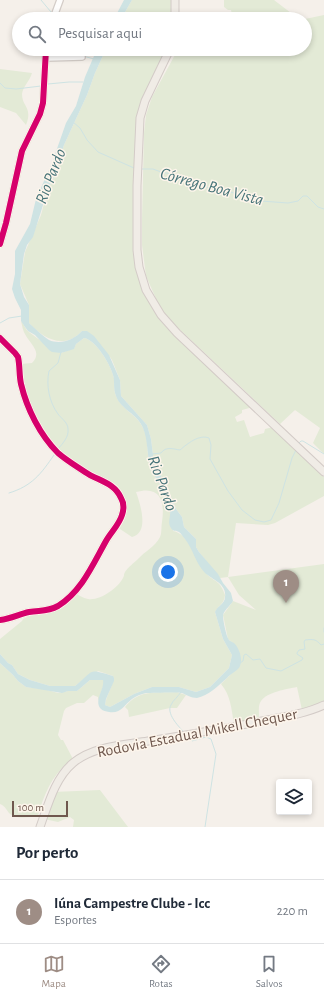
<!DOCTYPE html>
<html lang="pt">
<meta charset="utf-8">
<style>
body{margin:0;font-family:"Alegreya Sans",sans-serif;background:#f6f6f7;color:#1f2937}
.controls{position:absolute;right:12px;bottom:12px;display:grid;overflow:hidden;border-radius:4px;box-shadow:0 2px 6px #0003}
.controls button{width:36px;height:36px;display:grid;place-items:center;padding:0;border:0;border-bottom:1px solid #e0e1e3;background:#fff;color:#1f2937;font:20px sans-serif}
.scale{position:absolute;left:12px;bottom:10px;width:56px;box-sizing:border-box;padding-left:4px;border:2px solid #6f584e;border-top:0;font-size:11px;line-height:14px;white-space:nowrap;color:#6f584e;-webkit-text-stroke:3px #fdf5eb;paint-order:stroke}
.you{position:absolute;left:168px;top:572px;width:14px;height:14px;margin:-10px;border:3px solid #fff;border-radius:50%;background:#1a73e8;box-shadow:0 0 0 6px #1a73e833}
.badge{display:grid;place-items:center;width:26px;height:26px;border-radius:50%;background:#9e8d85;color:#fff;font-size:13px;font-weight:700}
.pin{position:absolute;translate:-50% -33px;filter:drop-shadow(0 1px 2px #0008)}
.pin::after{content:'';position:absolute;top:21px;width:14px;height:12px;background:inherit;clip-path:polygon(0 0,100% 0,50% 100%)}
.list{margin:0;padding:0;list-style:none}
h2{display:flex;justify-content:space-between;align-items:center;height:52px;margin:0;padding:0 16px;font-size:17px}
h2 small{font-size:13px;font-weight:400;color:#747a83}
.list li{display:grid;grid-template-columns:26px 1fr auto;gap:12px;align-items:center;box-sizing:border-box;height:64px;padding:0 16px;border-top:1px solid #e0e1e3}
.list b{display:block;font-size:15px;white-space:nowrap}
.list p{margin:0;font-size:13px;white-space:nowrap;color:#747a83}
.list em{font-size:13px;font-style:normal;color:#747a83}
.icon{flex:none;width:22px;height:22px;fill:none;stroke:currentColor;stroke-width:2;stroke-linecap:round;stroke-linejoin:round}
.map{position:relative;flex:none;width:324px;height:827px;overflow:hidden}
.search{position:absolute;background:#fff;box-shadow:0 2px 6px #0003;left:12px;right:12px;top:12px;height:44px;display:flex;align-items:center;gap:10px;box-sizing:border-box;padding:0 14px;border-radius:22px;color:#747a83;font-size:15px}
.sheet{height:116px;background:#fff}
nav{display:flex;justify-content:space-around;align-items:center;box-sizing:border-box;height:56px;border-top:1px solid #e0e1e3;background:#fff;font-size:11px;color:#747a83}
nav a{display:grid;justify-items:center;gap:2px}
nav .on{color:#9e8d85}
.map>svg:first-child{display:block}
</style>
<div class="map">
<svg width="324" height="827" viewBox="0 0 324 827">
<rect width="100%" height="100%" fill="#f5f0ea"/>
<path fill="#e3ead6" d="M132,0h42l1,19h-54z
M224,0h50l17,13 3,6h-61l-2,-9h-3l-4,-3z
M324,15v439l-11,-11 7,-15 -25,-18 -15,14 -105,-99 -14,-15 -15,-34 -4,-31v-26l2,-86 2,-18 6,-18 24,-44 5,-4h124v-30z
M106,49h63l-25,51 -8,156 12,44 11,18 6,8 25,24 63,57 -11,3v3l-7,4 2,5 7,-2 6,17 14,-4 1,-4 8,-2 51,50v19l-49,27 -7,2 -32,-2 -8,54 96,-13v138l-22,8 -5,-23c-10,2 -30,5 -36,14 -3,4 -2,11 -2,16l-3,2 -22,4c-3,-15 -3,-27 -13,-39l12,-12 6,-21 -5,-7 -6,-5 -5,-24 10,-14 23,9 -17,-15 -11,-18 -8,1 -21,-26 -3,-5v-8l-12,-12 -2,-10 -6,-8 -9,-22 -13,-24 -3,-24 -4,-14 -26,-29 -1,-16 -8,-20 -2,-3 -28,-26c-17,19 -39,8 -53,-8v-18l-9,-21 5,-32 16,-37 7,-26 5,-10 11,-34 23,-50 8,-22z
M0,69l32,4c-2,8 -9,13 -10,21 0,13 11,13 4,31l-10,-12 -16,-6z
M21,321c3,3 4,8 8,11 10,8 21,15 32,21l13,-5 2,-4 8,-6c12,2 26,26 29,37 3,7 0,15 3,21 5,13 20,18 26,30 8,13 4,28 8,42 3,7 8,12 11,18 8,14 10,30 12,45 17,3 22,29 32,41 9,11 14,6 20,23 -1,10 -7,10 -10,17l8,27 9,16 -3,13 -19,19 -14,5 -17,-5h-27l-18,7 -24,13 -5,-2c1,-10 9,-19 8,-29l-15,-5 -18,11 -5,4h-25l-20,-6 -12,-6 -6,-9 -4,-2 -8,-9v-15l22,-18 1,-2 8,-4 12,-2 31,-21c4,3 9,6 14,7 12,2 30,-11 35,-21 2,-4 0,-2 2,-6 3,-5 9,-9 13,-13 7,-8 17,-12 22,-22 2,-4 1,-10 2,-15 3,-20 -1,-37 -26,-30 4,11 14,41 -4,45l-15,-10c1,-7 5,-15 5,-21 -2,-19 -20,-22 -33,-28 -14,-6 -27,-17 -37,-27 -10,-11 -24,-33 -27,-48 -3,-13 -3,-26 -5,-39l12,-1c11,-11 -2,-19 -7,-29 -2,-3 -3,-9 -4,-13z
M0,663l13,12 5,6 8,6 18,2 14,4 10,-2h9l13,-11h14v4l-6,17v-4l-5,-2 -9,8h-7l-11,5 -2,3 -6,24 3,5h2l10,19c-20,13 -29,35 -35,57 -8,1 -22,4 -29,-3 -3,-4 -4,-7 -9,-9z
M177,692l9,3 -9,13h-7l-41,9 -1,-7 -3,-3c14,-18 31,-14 52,-15z
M100,790l28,37h-55l1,-7 -4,-3 -12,5 -14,-3 9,-27z"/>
<path fill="#cee3e3" d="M124,0h8l-11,19h-7z
M97,49h9l-11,24 -8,22 -23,50 -11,34 -5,10 -15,48 -6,8 -3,9 -4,30 4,13 5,8v18c4,4 16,15 20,17 11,5 25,0 33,-9h5l7,5 15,19 11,25 1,16 26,29 4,14 3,24 13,24 9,22 6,8 2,10 12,12v8l3,5 19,22 5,9 8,10 2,8c-3,5 -10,10 -10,15 0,4 3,20 6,24 1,1 3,2 5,3 5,5 9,15 6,23 -1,4 -10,8 -13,12 -8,7 -19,18 -30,20 -6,0 -10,-3 -15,-5 -4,-1 -31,0 -36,0 -5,1 -10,3 -14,6 -8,6 -11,15 -23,13 -3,-1 -6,-1 -8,-3 -8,-8 4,-20 2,-29h-13l-13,11h-9l-6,2 -36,-6 -8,-6 -5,-6 -13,-12v-9l8,9 4,2 6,9 12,6 20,6h25c20,-16 12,-18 38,-10l1,2v3l-8,18 -1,6 5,2 24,-13 18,-7h27l17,5 14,-5 19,-19 3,-13 -9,-16 -8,-27c2,-6 10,-8 10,-15 2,-13 -12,-17 -20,-24 -9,-9 -12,-24 -20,-34 -2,-2 -4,-6 -6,-7 -3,-2 -6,0 -8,-4 -4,-6 0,-11 -1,-17 0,-8 -6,-19 -10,-26 -3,-6 -8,-12 -10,-18 -3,-13 -2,-27 -7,-39 -5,-14 -23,-19 -27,-32 -3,-7 -1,-15 -3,-21 -3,-11 -17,-35 -29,-37l-8,6 -2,5 -3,1 -10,3 -9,-1 -3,-2 -14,-15 -7,-4 -3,-4 -4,-6v-11l-6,-12 -3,-9 3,-15v-23l15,-27 6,-25 16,-36 14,-40 10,-17 9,-29z"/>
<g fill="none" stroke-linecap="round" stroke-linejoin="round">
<path stroke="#cee3e3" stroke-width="1" d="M41,0l10,12
M66,50l12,5
M83,56l11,3
M0,83l5,5 11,1 25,-3
M48,84l21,-2h14
M73,122l7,6 7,12 11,12 36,16
M142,169h11l8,3 20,4 28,12 18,3 34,10 27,2 10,-2 5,-5h4l11,11 6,2
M0,323l9,-5 13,-2
M299,443l2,-2h2l21,13
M58,449c5,-6 11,-12 10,-20 0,-6 -6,-10 -10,-15 -9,-12 -12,-29 -9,-43l9,-8 3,-11
M152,454l9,-1c5,-7 12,-4 19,-3 7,-6 19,-16 29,-12l2,7 -1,14 18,32 14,19 13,10 9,2 7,-2 8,-17 13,-45 4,-8
M9,493c23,-7 32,-19 45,-38
M324,628v4
M240,663l3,-2 1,-6 2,-1 7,6 7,-1 6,9 15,3 21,-11 1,-2 -6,-4v-1l2,-3 6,-1 -1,-7 1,-2c8,-1 11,-1 16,5l3,-1
M181,692c-3,5 -8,8 -10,13 -5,8 7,21 12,26
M189,738l3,3 14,-4 5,2 5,15 -11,73"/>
<defs>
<path id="minor" d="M53,19l7,-19
M46,58l36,-1
M0,244l6,-21 16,-72 18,-37 3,-11 3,-54
M0,338l15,15 3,4c2,9 1,18 3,27 6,25 19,51 37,69 8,7 18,13 27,19 13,9 29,10 36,26 3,5 3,11 1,17 -3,10 -11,17 -16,26 -13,23 -24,50 -48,65 -11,6 -18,4 -29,6 -10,2 -18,7 -29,8"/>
<path id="major" d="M175,19v-19
M170,49l-25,52 -5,17 -3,68v64l2,17 7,23 15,25 16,18 147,139
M40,827c8,-22 15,-49 33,-64 20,-17 50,-18 75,-22 38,-6 76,-12 114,-20 21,-4 43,-7 62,-16"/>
</defs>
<use href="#minor" stroke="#d4cdc8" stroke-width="8"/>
<use href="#major" stroke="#d3cbc7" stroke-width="9"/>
<use href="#minor" stroke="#fefdfc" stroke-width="5.5"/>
<use href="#major" stroke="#f0ece6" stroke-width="7"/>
<defs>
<path id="cycleway" d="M0,244l6,-21 16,-72 18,-37 3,-11 3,-54
M0,338l15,15 3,4c2,9 1,18 3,27 6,25 19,51 37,69 8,7 18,13 27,19 13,9 29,10 36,26 3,5 3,11 1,17 -3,10 -11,17 -16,26 -13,23 -24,50 -48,65 -11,6 -18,4 -29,6 -10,2 -18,7 -29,8"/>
</defs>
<use href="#cycleway" stroke="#fdf5eb" stroke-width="8"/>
<use href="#cycleway" stroke="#d6006c" stroke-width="6"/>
</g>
<g text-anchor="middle" stroke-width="3" stroke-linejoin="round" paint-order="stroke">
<g font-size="16" fill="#6f584e" stroke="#fdf5eb">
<text transform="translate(197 732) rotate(-11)" y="6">Rodovia Estadual Mikell Chequer</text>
</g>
<g font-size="17" font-style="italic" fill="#477479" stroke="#fdf5eb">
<text transform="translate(50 176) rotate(-69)" y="6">Rio Pardo</text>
<text transform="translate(212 186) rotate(15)" y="6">Córrego Boa Vista</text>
<text transform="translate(163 483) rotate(70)" y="6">Rio Pardo</text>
</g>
</g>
</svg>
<div class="controls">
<button><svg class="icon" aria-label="layers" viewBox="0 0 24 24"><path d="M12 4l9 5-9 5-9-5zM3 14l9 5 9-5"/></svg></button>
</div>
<div class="scale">100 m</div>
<div class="you"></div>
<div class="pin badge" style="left:286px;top:603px">1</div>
<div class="search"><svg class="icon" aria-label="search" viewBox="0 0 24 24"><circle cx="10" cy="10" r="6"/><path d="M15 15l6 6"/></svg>Pesquisar aqui</div>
</div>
<section class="sheet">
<h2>Por perto<small></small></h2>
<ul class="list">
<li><span class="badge">1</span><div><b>Iúna Campestre Clube - Icc</b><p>Esportes</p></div><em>220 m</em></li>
</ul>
</section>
<nav>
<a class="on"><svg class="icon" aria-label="map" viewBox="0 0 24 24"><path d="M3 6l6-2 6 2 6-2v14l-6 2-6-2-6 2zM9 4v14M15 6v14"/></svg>Mapa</a>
<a><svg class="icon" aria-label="directions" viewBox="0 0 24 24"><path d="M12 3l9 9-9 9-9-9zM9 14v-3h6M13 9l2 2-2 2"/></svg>Rotas</a>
<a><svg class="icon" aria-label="saved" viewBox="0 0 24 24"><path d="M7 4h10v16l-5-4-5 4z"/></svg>Salvos</a>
</nav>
